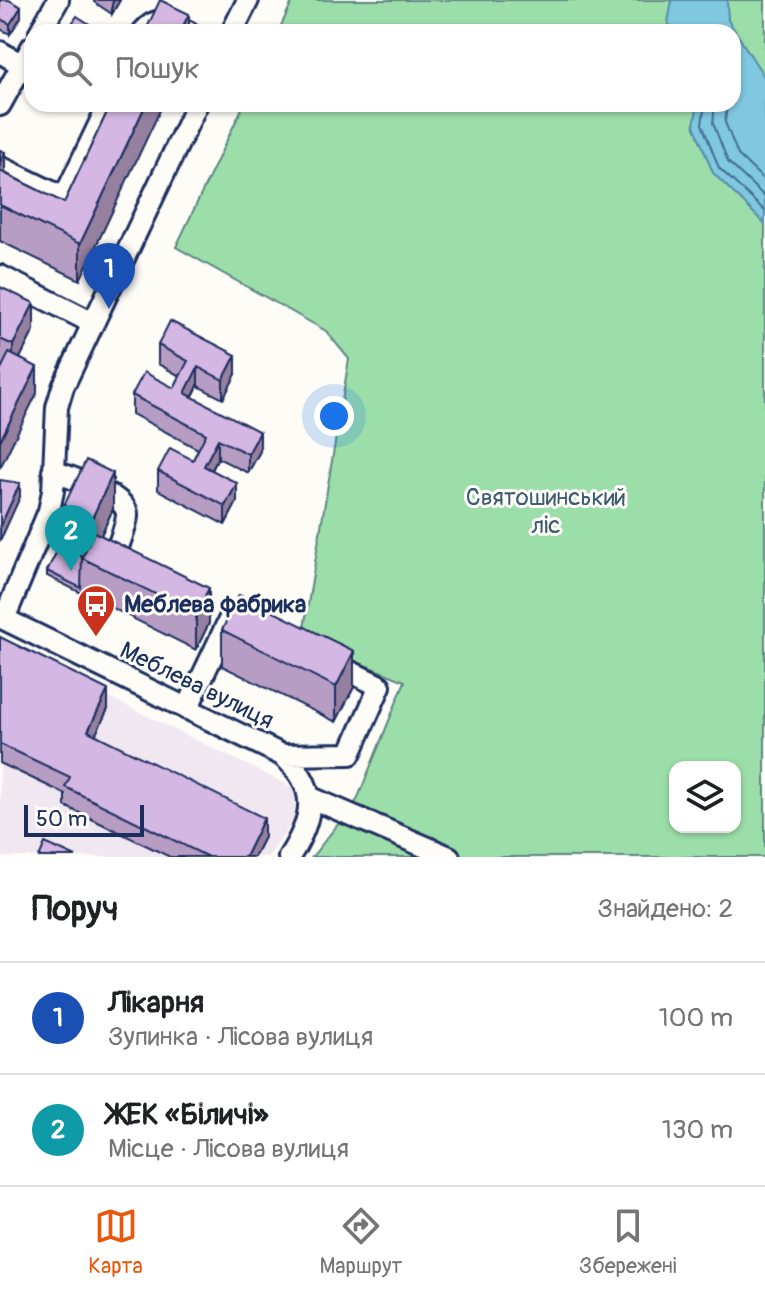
<!DOCTYPE html>
<html lang="uk">
<meta charset="utf-8">
<style>
body{margin:0;font-family:Pangolin,sans-serif;background:#f6f6f6;color:#202124}
.controls{position:absolute;right:24px;bottom:24px;display:grid;overflow:hidden;border-radius:16px;box-shadow:0 2px 6px #0004}
.controls button{width:72px;height:72px;display:grid;place-items:center;padding:0;border:0;border-bottom:2px solid #e0e0e0;background:#fff;color:#202124;font:40px sans-serif}
.scale{position:absolute;left:24px;bottom:20px;width:120px;box-sizing:border-box;padding-left:8px;border:4px solid #1b2f5e;border-top:0;font-size:22px;line-height:28px;white-space:nowrap;color:#1b2f5e;-webkit-text-stroke:6px #fdfcf7;paint-order:stroke}
.you{position:absolute;left:334px;top:416px;width:28px;height:28px;margin:-20px;border:6px solid #fff;border-radius:50%;background:#1a73e8;box-shadow:0 0 0 12px #1a73e833}
.badge{display:grid;place-items:center;width:52px;height:52px;border-radius:50%;background:#ea580c;color:#fff;font-size:26px;font-weight:700}
.pin{position:absolute;translate:-50% -66px;filter:drop-shadow(0 2px 4px #0008)}
.pin::after{content:'';position:absolute;top:42px;width:28px;height:24px;background:inherit;clip-path:polygon(0 0,100% 0,50% 100%)}
.list{margin:0;padding:0;list-style:none}
h2{display:flex;justify-content:space-between;align-items:center;height:104px;margin:0;padding:0 32px;font-size:34px}
h2 small{font-size:26px;font-weight:400;color:#757577}
.list li{display:grid;grid-template-columns:52px 1fr auto;gap:24px;align-items:center;box-sizing:border-box;height:112px;padding:0 32px;border-top:2px solid #e0e0e0}
.list b{display:block;font-size:30px;white-space:nowrap}
.list p{margin:0;font-size:26px;white-space:nowrap;color:#757577}
.list em{font-size:26px;font-style:normal;color:#757577}
.icon{flex:none;width:44px;height:44px;fill:none;stroke:currentColor;stroke-width:2;stroke-linecap:round;stroke-linejoin:round}
.map{position:relative;flex:none;width:765px;height:857px;overflow:hidden}
.search{position:absolute;background:#fff;box-shadow:0 2px 6px #0004;left:24px;right:24px;top:24px;height:88px;display:flex;align-items:center;gap:20px;box-sizing:border-box;padding:0 28px;border-radius:24px;color:#757577;font-size:30px}
.sheet{height:328px;background:#fff}
nav{display:flex;justify-content:space-around;align-items:center;box-sizing:border-box;height:112px;border-top:2px solid #e0e0e0;background:#fff;font-size:22px;color:#757577}
nav a{display:grid;justify-items:center;gap:4px}
nav .on{color:#ea580c}
.map>svg:first-child{display:block}
</style>
<div class="map">
<svg width="765" height="857" viewBox="0 0 765 857">
<rect width="100%" height="100%" fill="#fdfcf7"/>
<filter id="ink" filterUnits="userSpaceOnUse"><feTurbulence type="fractalNoise" baseFrequency=".0125" numOctaves="2"/><feDisplacementMap in="SourceGraphic" scale="16" xChannelSelector="R" yChannelSelector="G"/><feConvolveMatrix kernelMatrix="1 2 1 2 8 2 1 2 1" color-interpolation-filters="sRGB"/></filter>
<g filter="url(#ink)">
<path fill="#f1e7f1" d="M0,644l296,145 -2,31 -26,37h-268z"/>
<path fill="#9cdea9" stroke="#5c8684" stroke-width="2" fill-rule="evenodd" d="M293,0h472v857h-453l45,-57 48,-119 -103,-41 47,-281 -23,-28 -150,-84 68,-143h489v-72h-455zM675,767h60v60h-60z"/>
<path fill="#7fc8e0" stroke="#578bac" stroke-width="2" d="M672,0h55l1,20 37,58v146l-52,-51 -19,-48 4,-21h35v-72h-60l-5,-9z"/>
<g fill="none" stroke-linecap="round" stroke-linejoin="round">
<path stroke="#436c92" stroke-width="2" d="M705,104l-3,20 17,44 46,43
M715,104l-2,19 15,39 37,35
M727,104l-2,18 13,33 27,26"/>
<defs>
<path id="minor" d="M40,32l18,-32
M143,32c16,-19 27,-9 45,0
M232,32l16,-32
M0,52l22,13
M0,105l32,-58
M0,167l64,31
M52,223l57,-119
M0,276l93,47
M53,471c17,7 76,24 74,45 -1,10 -6,22 -9,31
M0,617l282,138c38,32 32,63 7,102
M4,619l45,-108 4,-20 4,-84 6,-20 134,-283
M187,709l44,-93 3,2
M282,755l68,-1 30,-68 -48,-23
M309,797l140,60"/>
</defs>
<use href="#minor" stroke="#1b2f5e" stroke-width="26"/>
<use href="#minor" stroke="#fdfcf7" stroke-width="20"/>
</g>
<path fill="#b79dc4" stroke="#1b2f5e" stroke-width="2" d="M0,0l21,17 -11,17 -10,-5z
M94,0h26l-8,14 -18,-12z
M111,104l-31,176 -80,-39v-91l5,23 59,30z
M0,287l34,43 -14,28 17,35 -37,-28z
M158,345l78,29 -13,25 -25,-13 -6,11 68,54 -12,22 -30,-15 -6,12 25,32 -12,23 -67,-35v-19l35,-11 5,-11 -66,-35v-19l42,-7 6,-12 -22,-12z
M113,509l-12,26 108,88 -13,27 -114,-57v-2l-1,2 -34,-17v-5l13,-25v-32z
M222,630l132,57 -18,35 -114,-56z
M0,637l108,72 -13,25 169,103 -10,20h-84l-105,-51v-12l-65,-31z"/>
<path fill="#9580a0" stroke="#1b2f5e" stroke-width="2" d="M114,0h6l-8,14v-10z
M21,7v10l-11,17v-10z
M189,14v18h-9z
M146,104h17l-83,176v-36z
M5,152v36l-5,9v-35z
M34,303v27l-21,42v-27z
M236,355v19l-13,25v-19z
M37,367v26l-37,75v-27z
M198,367v19l-13,26v-19z
M260,432v19l-12,22v-19z
M218,439v19l-14,27v-19z
M113,473v36l-25,54v-36z
M20,483v14l-20,44v-14z
M237,483v19l-12,23v-19z
M209,588v35l-13,27v-36z
M354,651v36l-18,35v-35z
M108,690v19l-20,41v-19z
M264,818v19l-10,20h-9z"/>
<path fill="#d5b7e4" stroke="#1b2f5e" stroke-width="2" d="M0,0h9l12,7 -11,17 -10,-5z
M160,0l29,14 -9,18h-35z
M77,16l23,15 -1,1h-33z
M111,104h35l-66,140 -80,-39v-34l64,32z
M0,150l5,2 -5,10z
M0,287l34,16 -21,42 -13,-6z
M170,321l66,34 -13,25 -25,-13 -13,26 75,39 -12,22 -30,-15 -14,27 33,17 -12,23 -67,-35 12,-23 23,12 13,-26 -74,-39 12,-23 30,16 14,-27 -30,-16z
M9,353l28,14 -37,74v-70z
M86,460l27,13 -25,54 -28,-13z
M0,480l20,3 -20,44z
M94,532l115,56 -13,26 -114,-56z
M60,545l22,11 -1,32 -34,-17z
M239,595l115,56 -18,36 -114,-57z
M0,637l108,53 -20,41 176,87 -19,39h-37l-143,-70 5,-10 -70,-33z
M45,843l31,14h-37z"/>
</g>
<defs>
<symbol id="bus-pin" viewBox="-11 -11 22 30"><path d="M0 17L-7.5 6A9.5 9.5 0 1 1 7.5 6Z" fill="#c8321e" stroke="#fdfcf7"/><path d="M-5-6H5V4H4V6H2V4H-2V6H-4V4H-5ZM-3.5-4V0h7V-4ZM-3.5 1.2v1.5H-2V1.2ZM2 1.2v1.5H3.5V1.2Z" fill="#fff"/></symbol>
</defs>
<g fill-rule="evenodd">
<use href="#bus-pin" x="74" y="582" width="44" height="60"/>
</g>
<g text-anchor="middle" stroke-width="6" stroke-linejoin="round" paint-order="stroke">
<g font-size="24" fill="#3b5b71" stroke="#fdfcf7">
<text x="546" y="505">Святошинський<tspan x="546" dy="28">ліс</tspan></text>
</g>
<g font-size="24" font-weight="bold" fill="#1b2f5e" stroke="#fdfcf7" text-anchor="start">
<text x="124" y="612">Меблева фабрика</text>
</g>
<g font-size="24" fill="#1b2f5e" stroke="#fdfcf7">
<text transform="translate(197 685) rotate(26)" y="8">Меблева вулиця</text>
</g>
</g>
</svg>
<div class="controls">
<button><svg class="icon" aria-label="layers" viewBox="0 0 24 24"><path d="M12 4l9 5-9 5-9-5zM3 14l9 5 9-5"/></svg></button>
</div>
<div class="scale">50 m</div>
<div class="you"></div>
<div class="pin badge" style="left:109px;top:309px;background:#1a4fb4">1</div>
<div class="pin badge" style="left:71px;top:571px;background:#0f9aa8">2</div>
<div class="search"><svg class="icon" aria-label="search" viewBox="0 0 24 24"><circle cx="10" cy="10" r="6"/><path d="M15 15l6 6"/></svg>Пошук</div>
</div>
<section class="sheet">
<h2>Поруч<small>Знайдено: 2</small></h2>
<ul class="list">
<li><span class="badge" style="background:#1a4fb4">1</span><div><b>Лікарня</b><p>Зупинка · Лісова вулиця</p></div><em>100 m</em></li>
<li><span class="badge" style="background:#0f9aa8">2</span><div><b>ЖЕК «Біличі»</b><p>Місце · Лісова вулиця</p></div><em>130 m</em></li>
</ul>
</section>
<nav>
<a class="on"><svg class="icon" aria-label="map" viewBox="0 0 24 24"><path d="M3 6l6-2 6 2 6-2v14l-6 2-6-2-6 2zM9 4v14M15 6v14"/></svg>Карта</a>
<a><svg class="icon" aria-label="directions" viewBox="0 0 24 24"><path d="M12 3l9 9-9 9-9-9zM9 14v-3h6M13 9l2 2-2 2"/></svg>Маршрут</a>
<a><svg class="icon" aria-label="saved" viewBox="0 0 24 24"><path d="M7 4h10v16l-5-4-5 4z"/></svg>Збережені</a>
</nav>
